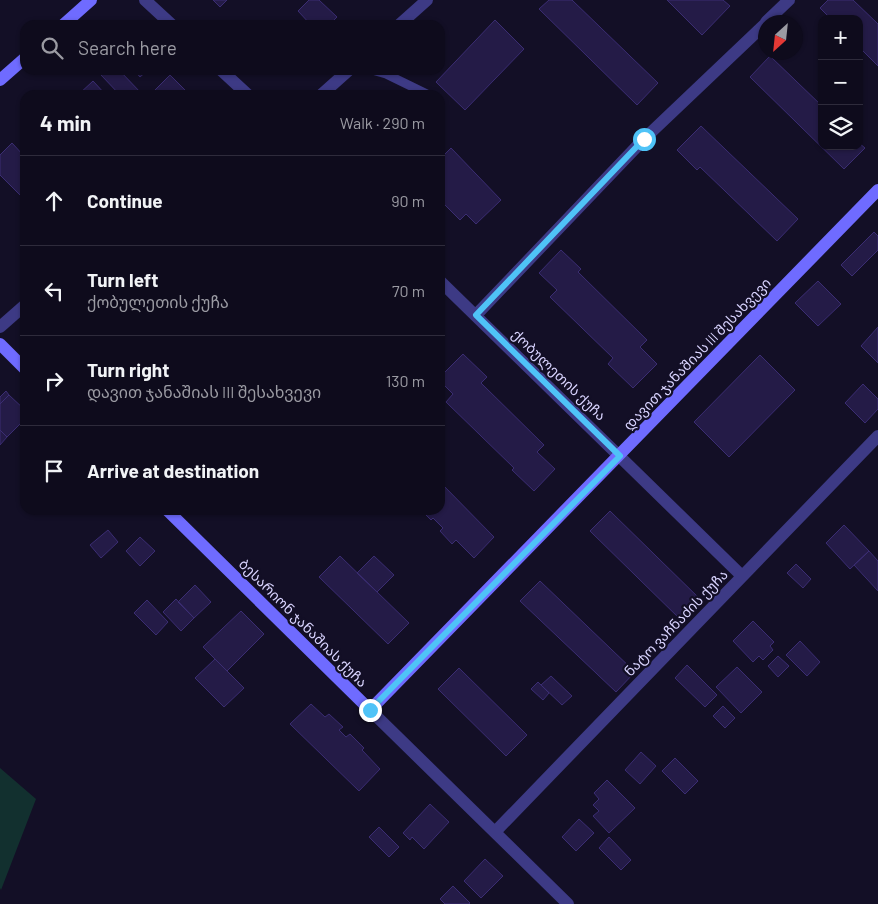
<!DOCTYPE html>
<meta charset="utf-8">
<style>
body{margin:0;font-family:Barlow,"Noto Sans Georgian",sans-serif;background:#171425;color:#f1f3f6}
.controls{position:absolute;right:15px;top:15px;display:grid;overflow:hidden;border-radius:10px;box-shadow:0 1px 4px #0004}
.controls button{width:45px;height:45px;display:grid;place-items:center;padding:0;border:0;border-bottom:1px solid #2e2b3b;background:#0e0b1c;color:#f1f3f6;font:25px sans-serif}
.compass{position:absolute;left:758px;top:15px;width:45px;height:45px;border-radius:50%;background:#0e0b1c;box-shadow:0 1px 4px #0004;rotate:207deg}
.stop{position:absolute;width:15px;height:15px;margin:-11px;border:4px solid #4fc3f7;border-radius:50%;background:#fff}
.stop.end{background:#4fc3f7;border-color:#fff;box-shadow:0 1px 5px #0008}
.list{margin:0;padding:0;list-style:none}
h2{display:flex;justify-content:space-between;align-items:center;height:65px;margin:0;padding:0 20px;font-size:21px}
h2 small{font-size:16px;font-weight:400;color:#9b9ba3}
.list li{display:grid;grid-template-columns:32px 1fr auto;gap:15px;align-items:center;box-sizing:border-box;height:90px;padding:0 20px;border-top:1px solid #2e2b3b}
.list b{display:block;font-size:19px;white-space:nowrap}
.list p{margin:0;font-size:16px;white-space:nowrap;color:#9b9ba3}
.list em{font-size:16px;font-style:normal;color:#9b9ba3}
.icon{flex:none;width:28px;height:28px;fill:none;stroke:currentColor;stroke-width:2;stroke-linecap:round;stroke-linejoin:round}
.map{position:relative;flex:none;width:878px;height:904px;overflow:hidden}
.search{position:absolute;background:#0e0b1c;box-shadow:0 1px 4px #0004;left:20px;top:20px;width:425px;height:55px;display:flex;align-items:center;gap:12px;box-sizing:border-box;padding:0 18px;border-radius:15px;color:#9b9ba3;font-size:19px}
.panel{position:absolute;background:#0e0b1c;box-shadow:0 1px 4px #0004;left:20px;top:90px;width:425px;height:425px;border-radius:15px}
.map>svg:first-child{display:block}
</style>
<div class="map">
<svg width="878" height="904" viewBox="0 0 878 904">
<rect width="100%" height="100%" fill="#130f26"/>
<path fill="#12302f" d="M0,768l36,31 -35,91 -1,-2z"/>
<path fill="#241b47" stroke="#3b2d73" d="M213,0h14l-7,7z
M309,0h10l18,17 -8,8h-18l-13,-14z
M549,0h23l86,83 -21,22 -98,-96z
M667,0h56l7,6 -28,29z
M828,0h25l25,24v42l-19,-19v-28h-28l-11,-11z
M495,20l29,29 -59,61 -29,-28z
M770,56l52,50v40h37v-3l6,5 -21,21 -94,-92z
M106,70h13l23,24 -22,1 -19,-20z
M134,70h14l-8,7z
M170,75l20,20h-37l-1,-2z
M93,81l13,14h-28z
M701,126l97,93 -21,22 -77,-74 -3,3 -20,-20z
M12,143l13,14v34l-4,5 -21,-21v-20z
M451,148l50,52 -25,24 -10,-10 -6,6 -20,-20v-41z
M874,232l4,4v14l-26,26 -11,-11z
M561,250l20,19 -3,3 69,68 -7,7 17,17 -24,24 -25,-24 5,-6 -63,-61 7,-7 -18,-17z
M818,281l23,23 -23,22 -23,-23z
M878,327v36l-17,-17z
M463,354l24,23 -6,6 63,62 -7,7 18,17 -21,22 -22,-21 2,-2 -68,-66 7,-8 -13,-13v-4z
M760,355l35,35 -66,67 -35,-35z
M863,384l15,15v10l-13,14 -20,-20z
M6,391l3,4 -9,9v-7z
M9,395l16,15v9l-18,18 -7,-7v-26z
M0,430l7,7 -7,8z
M440,482l54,55 -20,21 -18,-18 -4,4 -12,-13 3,-3 -10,-10 -2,2 -10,-10h19z
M610,511l92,90 -19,21 -93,-91z
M844,525l25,26 -19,18 -24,-26z
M108,530l10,12 -17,16 -11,-13z
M140,537l15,14 -15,15 -14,-15z
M869,551l9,10v30l-24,-26z
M340,556l69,67 -21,21 -69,-67z
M374,556l20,19 -17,17 -20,-19z
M796,564l15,15 -8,9 -16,-15z
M540,581l95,91 -19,20 -96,-91z
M195,585l16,17 -17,16 -16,-16z
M176,599l18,19 -13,13 -18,-19z
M147,600l21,22 -12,13 -22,-22z
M241,611l23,23 -37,37 -24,-24z
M753,621l21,21 -4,4 3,4 -10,10 -4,-4 -6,6 -20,-21z
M800,641l20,21 -13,14 -21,-21z
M778,656l11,10 -11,11 -10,-11z
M215,659l29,29 -20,19 -29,-29z
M687,665l30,30 -12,12 -30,-29z
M737,667l25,25 -21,21 -25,-26z
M459,668l68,67 -21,21 -68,-67z
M551,676l21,20 -10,9 -21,-20z
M538,682l11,11 -6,7 -12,-11z
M311,704l14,13 4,-3 14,13 -4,3 7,7 4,-3 14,14 -2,2 18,19 -21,22 -69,-67z
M723,706l12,12 -10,10 -12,-12z
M641,752l15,14 -16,18 -15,-14z
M675,758l23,23 -13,13 -23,-23z
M607,780l28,28 -26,25 -16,-17 6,-5 -6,-6 6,-6 -5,-6z
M430,804l19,18 -25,27 -12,-12 -2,3 -7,-7z
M579,819l15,14 -18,18 -14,-14z
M379,827l20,20 -10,10 -20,-20z
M609,837l22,23 -10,10 -22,-22z
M485,859l18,17 -22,22 -17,-17z
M453,886l17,17 -1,1h-24l-5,-5z"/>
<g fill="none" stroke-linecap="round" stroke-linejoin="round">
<path stroke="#3d3a85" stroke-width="9" d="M372,70l14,4 43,21"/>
<path stroke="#3d3a85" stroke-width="12" d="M145,0l27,25
M766,22l23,-22
M399,25l28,-25
M221,70l27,25
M321,95l28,-25
M440,281l302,295
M476,315l168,-176 122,-116
M0,327l25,-22
M370,710l198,194
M495,832l383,-396"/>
<path stroke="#6f6bff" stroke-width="12" d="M63,25l28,-25
M0,80l25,-22
M0,344l25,25
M167,510l203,200 508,-520"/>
</g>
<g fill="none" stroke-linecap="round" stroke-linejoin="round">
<path stroke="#4fc3f7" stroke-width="6" d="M370,710l250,-254 -144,-141 168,-176"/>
</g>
<g text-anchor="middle" stroke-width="4.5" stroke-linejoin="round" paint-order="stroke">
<g font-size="14" fill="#d9d4ff" stroke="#130f26">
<text transform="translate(697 354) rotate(-46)" y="5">დავით ჯანაშიას III შესახვევი</text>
<text transform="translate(559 375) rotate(44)" y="5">ქობულეთის ქუჩა</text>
<text transform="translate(303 623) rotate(45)" y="5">ბესარიონ ჯანაშიას ქუჩა</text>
<text transform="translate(676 623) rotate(-46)" y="5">ნატო ვაჩნაძის ქუჩა</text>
</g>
</g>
</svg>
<div class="controls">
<button>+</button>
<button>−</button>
<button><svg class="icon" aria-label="layers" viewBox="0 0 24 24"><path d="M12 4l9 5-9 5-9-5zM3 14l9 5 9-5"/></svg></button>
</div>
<svg class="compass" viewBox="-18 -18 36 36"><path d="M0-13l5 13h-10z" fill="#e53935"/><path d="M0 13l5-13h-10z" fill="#9b9ba3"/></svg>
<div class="stop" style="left:644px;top:139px"></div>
<div class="stop end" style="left:370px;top:710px"></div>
<div class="search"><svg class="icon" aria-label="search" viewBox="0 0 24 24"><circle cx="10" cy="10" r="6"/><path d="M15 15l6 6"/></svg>Search here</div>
<section class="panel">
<h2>4 min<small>Walk · 290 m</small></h2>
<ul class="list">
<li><svg class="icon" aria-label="ahead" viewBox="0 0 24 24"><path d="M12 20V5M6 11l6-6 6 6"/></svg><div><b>Continue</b></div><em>90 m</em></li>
<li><svg class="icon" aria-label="left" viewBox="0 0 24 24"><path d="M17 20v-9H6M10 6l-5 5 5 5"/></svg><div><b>Turn left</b><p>ქობულეთის ქუჩა</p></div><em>70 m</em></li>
<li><svg class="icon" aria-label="right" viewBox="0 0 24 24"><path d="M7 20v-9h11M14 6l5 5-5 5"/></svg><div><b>Turn right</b><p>დავით ჯანაშიას III შესახვევი</p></div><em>130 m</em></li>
<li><svg class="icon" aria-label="arrive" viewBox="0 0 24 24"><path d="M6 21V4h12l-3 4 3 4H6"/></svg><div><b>Arrive at destination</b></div></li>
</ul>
</section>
</div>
